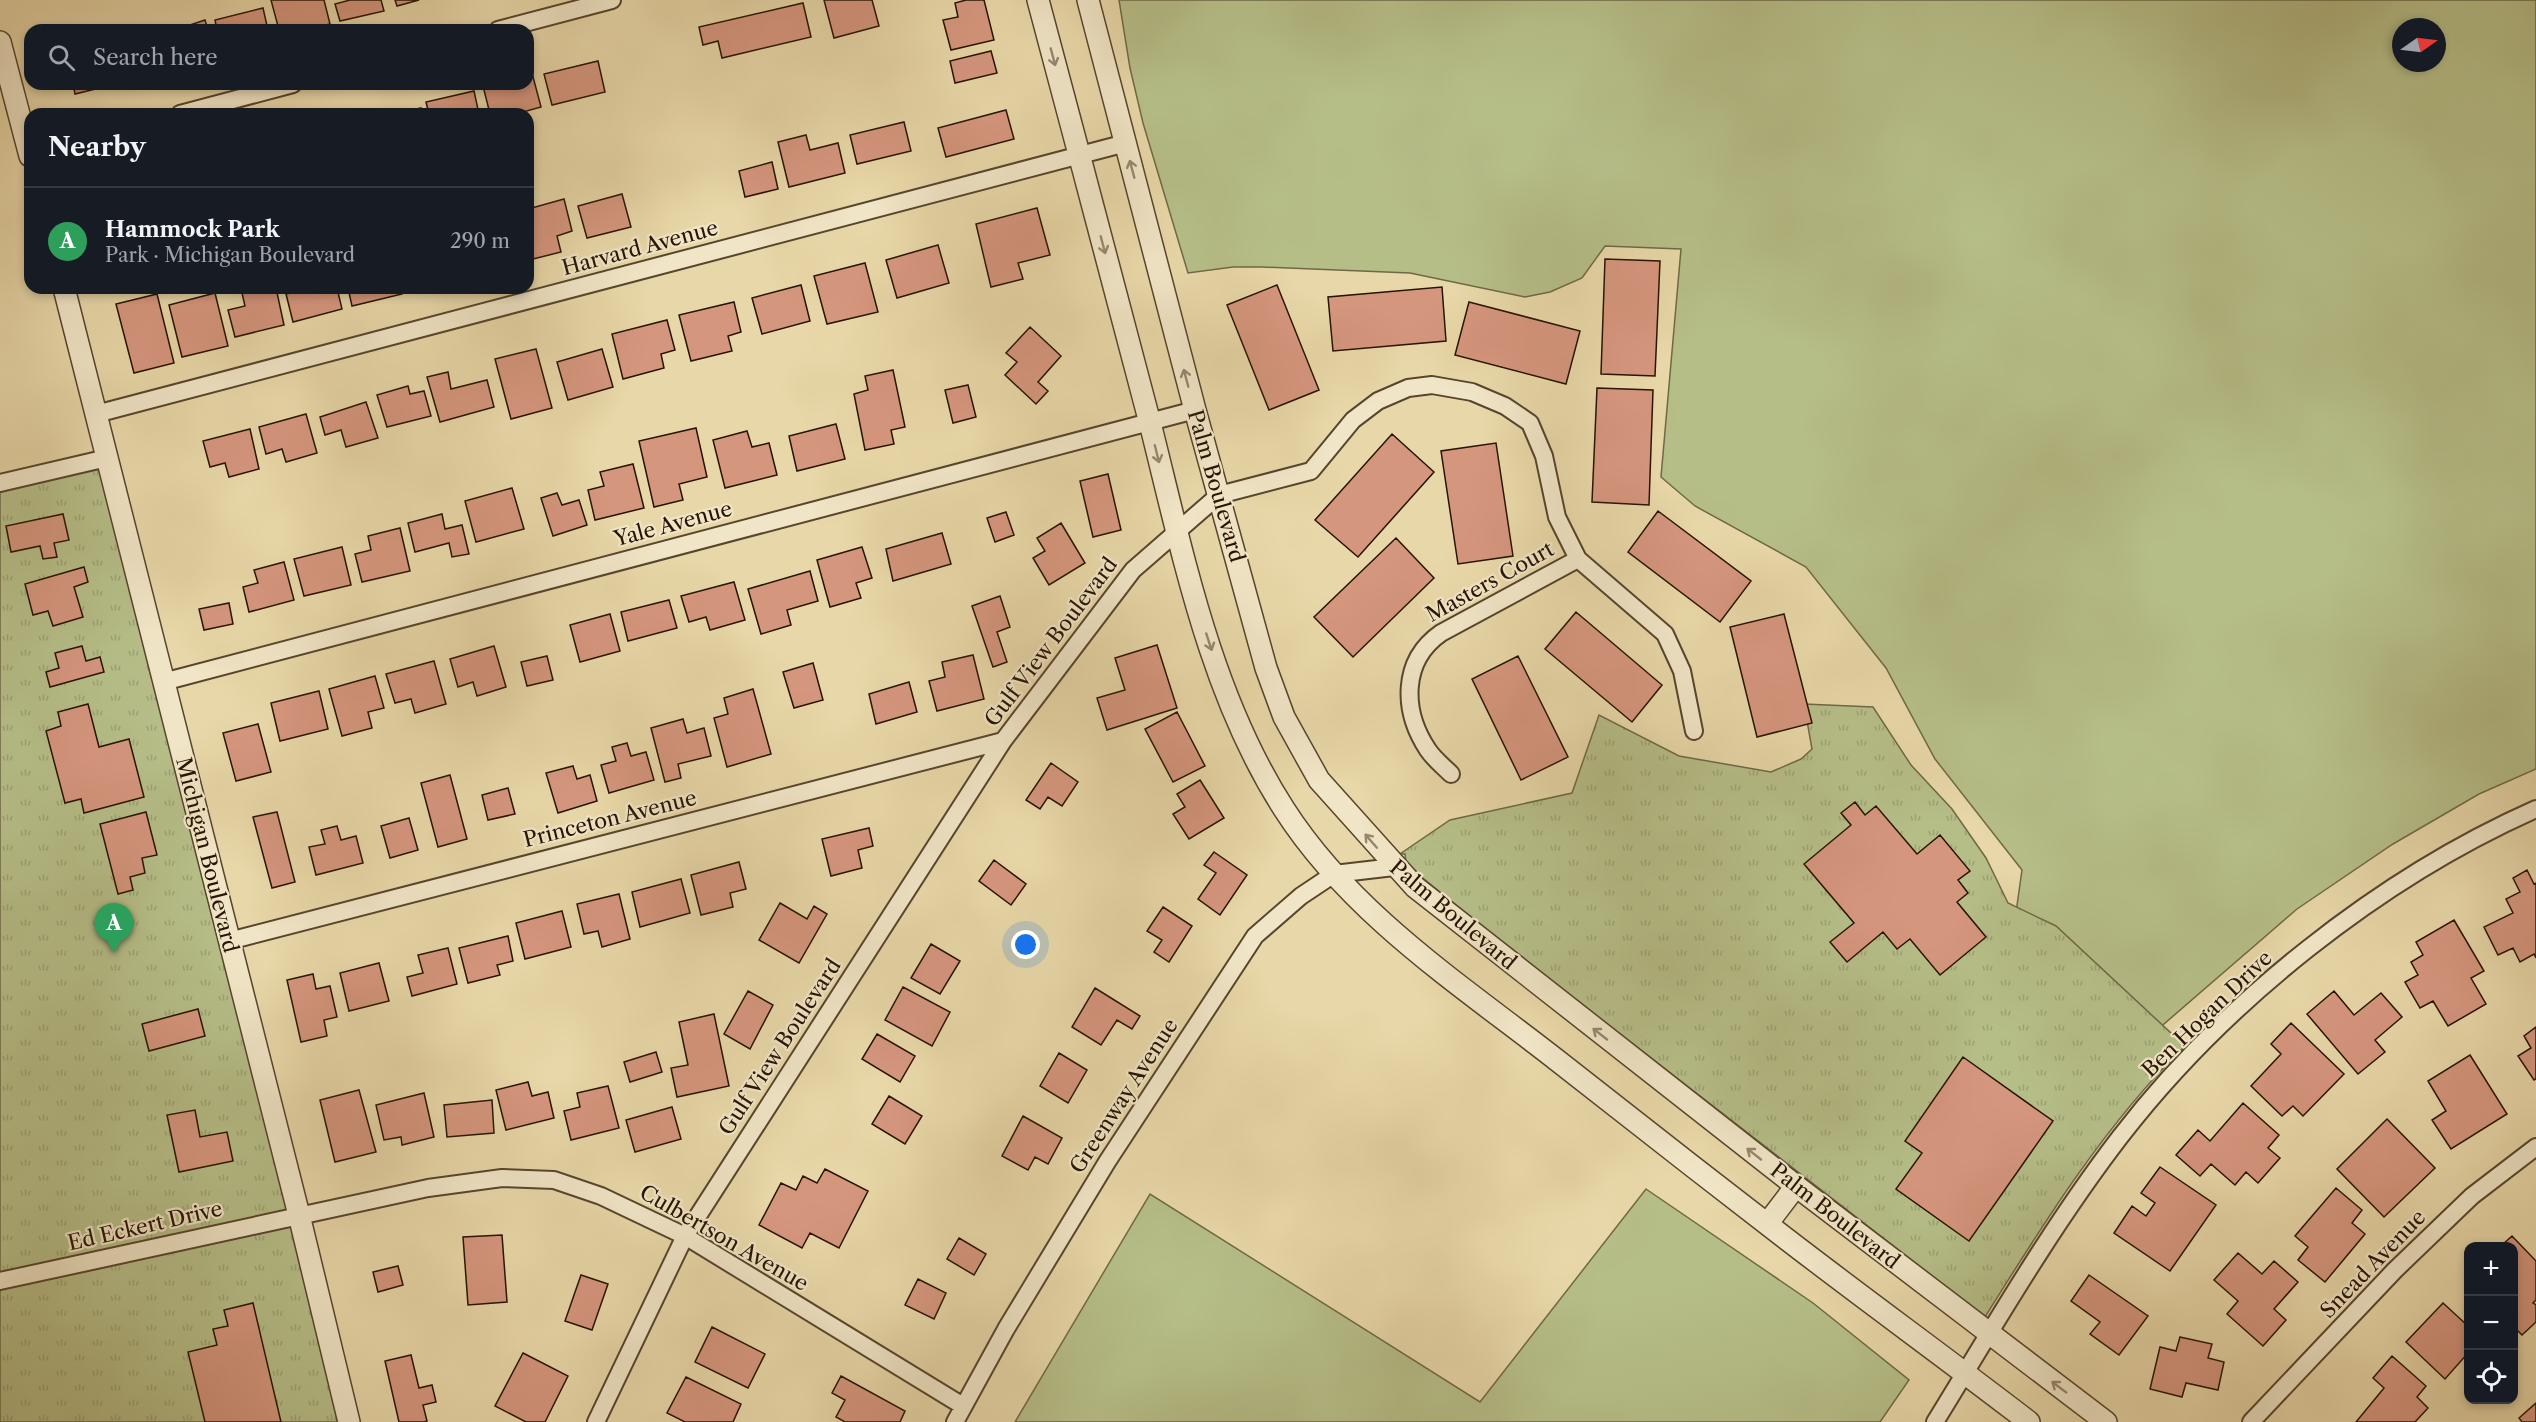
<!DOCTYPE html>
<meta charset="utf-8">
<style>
body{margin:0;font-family:"Libre Caslon Text",serif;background:#20242c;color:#f1f3f6}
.controls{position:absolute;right:18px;bottom:18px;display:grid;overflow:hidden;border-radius:12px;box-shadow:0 3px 9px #0003}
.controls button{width:54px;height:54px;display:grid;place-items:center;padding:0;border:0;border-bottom:2px solid #363941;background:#171b24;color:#f1f3f6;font:30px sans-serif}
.compass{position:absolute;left:2392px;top:18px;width:54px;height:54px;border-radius:50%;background:#171b24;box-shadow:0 3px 9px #0003;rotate:76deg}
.you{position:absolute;left:1026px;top:945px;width:21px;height:21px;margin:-15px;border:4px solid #fff;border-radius:50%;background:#1a73e8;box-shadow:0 0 0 9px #1a73e833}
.badge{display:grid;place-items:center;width:39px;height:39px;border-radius:50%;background:#c59692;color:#fff;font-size:20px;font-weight:700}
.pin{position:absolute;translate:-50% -50px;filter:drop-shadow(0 2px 3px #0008)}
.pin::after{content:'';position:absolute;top:32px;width:21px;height:18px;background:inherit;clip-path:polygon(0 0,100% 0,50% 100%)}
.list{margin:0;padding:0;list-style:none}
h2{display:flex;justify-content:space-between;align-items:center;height:78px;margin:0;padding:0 24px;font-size:26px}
h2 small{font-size:20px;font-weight:400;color:#9ea1a6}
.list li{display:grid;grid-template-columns:39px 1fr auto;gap:18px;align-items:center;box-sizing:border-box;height:108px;padding:0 24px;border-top:2px solid #363941}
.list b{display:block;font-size:22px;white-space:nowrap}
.list p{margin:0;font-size:20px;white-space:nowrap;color:#9ea1a6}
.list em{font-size:20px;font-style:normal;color:#9ea1a6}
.icon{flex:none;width:33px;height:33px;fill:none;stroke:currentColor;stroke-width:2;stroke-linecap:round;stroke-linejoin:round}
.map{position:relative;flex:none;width:2536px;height:1422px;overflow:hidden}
.search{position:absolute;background:#171b24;box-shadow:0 3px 9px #0003;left:24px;top:24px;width:510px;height:66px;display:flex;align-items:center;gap:15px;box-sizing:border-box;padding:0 21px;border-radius:18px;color:#9ea1a6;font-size:22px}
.panel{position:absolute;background:#171b24;box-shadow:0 3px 9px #0003;left:24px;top:108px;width:510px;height:186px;border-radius:18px}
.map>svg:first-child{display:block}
</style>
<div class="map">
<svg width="2536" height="1422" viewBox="0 0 2536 1422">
<defs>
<pattern id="park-tufts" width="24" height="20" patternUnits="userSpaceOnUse" patternTransform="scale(1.5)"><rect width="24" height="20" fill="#b6be88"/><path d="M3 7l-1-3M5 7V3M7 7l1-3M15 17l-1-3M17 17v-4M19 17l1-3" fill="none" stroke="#9ca274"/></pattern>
</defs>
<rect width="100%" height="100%" fill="#e8d7a8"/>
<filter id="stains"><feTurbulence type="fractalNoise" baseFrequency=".00333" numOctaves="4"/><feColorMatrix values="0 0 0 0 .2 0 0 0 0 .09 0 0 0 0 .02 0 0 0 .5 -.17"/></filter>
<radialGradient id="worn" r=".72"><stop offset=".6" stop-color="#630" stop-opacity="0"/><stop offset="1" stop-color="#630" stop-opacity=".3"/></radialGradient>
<path fill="#b6be88" stroke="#6e6945" stroke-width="1.5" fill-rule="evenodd" d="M1119,0h1417v769l-57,25 -86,50 -96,65 -199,172 -95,-77 19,-134 -87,-111 -49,-91 -80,-101 -111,-61 -34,-29 20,-228 -76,-3 -23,32 -32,14 -25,5 -115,-24 -148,-6h-29l-45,6 -45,-150 -13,-55zM2401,27h36v36h-36z
M1646,1189l167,114 96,77 -29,42h-865l135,-228 330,208z"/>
<path fill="url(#park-tufts)" stroke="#6e6945" stroke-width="1.5" d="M107,458l234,964h-341v-938z
M1804,704l69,3 38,58 41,44 34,49 22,45 48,23 129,120c-79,77 -142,178 -200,271l-495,-384 -66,-54 -18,-17 -1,-8h-5l50,-34 122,-27 27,-78 80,41 92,16 30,-13 11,-10z"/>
<path fill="#d5967e" stroke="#271402" stroke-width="1.5" d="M271,0h53l6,24 -25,6h-26z
M350,0h31l3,11 -44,10 -5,-17z
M395,0h24l-22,6z
M824,0h48l7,26 -45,12z
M966,0h18l10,40 -43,10 -8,-30 15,-3 -3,-14z
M803,3l8,34 -89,21 -4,-17 -15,4 -4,-18z
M263,8l5,22h-51l-2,-10z
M205,20l3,10h-33z
M991,51l6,22 -42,10 -5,-22z
M598,61l7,31 -53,13 -8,-31z
M532,73l9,34 -25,7h-26l-7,-28 8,-2h37v-10z
M73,84h39v1l-37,9z
M474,91l5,23h-50l-3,-12z
M421,108l1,6h-27z
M1006,110l8,29 -68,18 -8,-29z
M904,122l7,29 -54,13 -7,-29z
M806,135l4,15 28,-7 7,30 -56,14 -11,-45z
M772,162l6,27 -33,8 -6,-26z
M622,194l9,33 -44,11 -9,-32z
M564,199l8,32 -15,5 4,16 -32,8 -1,-51z
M1037,208l13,47 -32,8 5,16 -32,8 -15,-63z
M938,245l11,38 -52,15 -11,-38z
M1605,259l55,2 -5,115 -54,-2z
M865,263l13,49 -51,12 -13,-48z
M801,285l9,36 -48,13 -10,-36z
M1277,285l42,105 -50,20 -42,-105z
M1442,287l4,54 -113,10 -5,-54z
M263,288h13l8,37 -49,12 -7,-27 17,-4 -3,-13z
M310,288h27l5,21 -49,13 -7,-28z
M348,288h52l2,6 -50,12z
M215,293l13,53 -46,11 -13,-52z
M157,294l17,69 -40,10 -18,-69z
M734,302l7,30 -13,4 4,15 -41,10 -12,-46z
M1469,302l111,29 -14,53 -111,-29z
M667,320l8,30 -14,4 3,14 -41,11 -11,-45z
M1030,327l31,29 -23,26 10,9 -12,13 -31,-29 12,-13 -11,-9z
M536,349l16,59 -41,11 -16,-60z
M602,349l11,38 -45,13 -11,-38z
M893,370l12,57 -14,3 3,14 -29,6 -11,-56 14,-4 -3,-14z
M448,372l3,17 36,-9 7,27 -54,15 -13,-45z
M968,385l8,32 -23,6 -8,-33z
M408,386l2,8 14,-3 7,25 -44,11 -10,-32z
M1597,388l56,2 -4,115 -57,-3z
M366,402l12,36 -32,9 -5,-17 -16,5 -5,-18z
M306,414l11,39 -31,9 -4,-13 -16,5 -7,-27z
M836,424l9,35 -48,12 -8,-35z
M696,428l11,49 -28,7 4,16 -29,7 -15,-66z
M250,429l9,40 -30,8 -4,-14 -15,4 -7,-26z
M747,431l5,16 17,-4 8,32 -52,13 -12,-48z
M1392,434l42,38 -76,85 -43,-37z
M1496,443l17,113 -55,8 -17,-113z
M633,464l11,44 -49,12 -7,-30 16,-4 -4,-14z
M1108,474l13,56 -28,7 -13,-56z
M512,488l12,41 -48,13 -11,-41z
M557,493l5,12 17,-5 8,25 -34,11 -12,-38z
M1658,511l93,70 -31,41 -92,-70z
M1006,512l8,23 -19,7 -8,-24z
M63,514l6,26 -15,3 3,14 -14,2 -3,-13 -29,6 -5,-26z
M442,514l3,15 17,-4 7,29 -17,3 -3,-14 -34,9 -7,-29z
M1061,523l24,40 -36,22 -16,-27 12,-7 -8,-13z
M400,528l10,43 -48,11 -7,-28 16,-4 -3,-14z
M942,533l9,31 -58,17 -7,-32z
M1396,538l38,40 -81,79 -39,-40z
M342,547l9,38 -47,11 -10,-37z
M862,547l10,31 -16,5 5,15 -31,9 -13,-47z
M284,562l10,38 -45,12 -6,-25 15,-4 -4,-13z
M84,567l4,15 -14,5 9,30 -30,9 -5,-15 -15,4 -8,-31z
M810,571l8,30 -31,9 4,15 -30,9 -13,-45z
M734,582l11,38 -35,10 -4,-13 -17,5 -8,-26z
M1000,596l10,31 -13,5 10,30 -14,5 -21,-61z
M669,600l8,28 -49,13 -7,-29z
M229,603l4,21 -29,6 -5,-21z
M1576,612l86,73 -30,37 -87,-73z
M610,614l10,37 -40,11 -10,-37z
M1784,614l28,109 -55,14 -27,-110z
M1157,645l20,63 -70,22 -10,-32 28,-8 -10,-32z
M82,646l4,15 14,-4 4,15 -54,15 -4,-15 13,-4 -4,-15z
M494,646l12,41 -29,9 -4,-14 -15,5 -8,-28z
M973,655l11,44 -47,12 -8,-30 16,-4 -3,-15z
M547,656l6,24 -26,6 -6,-24z
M1518,656l50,101 -47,23 -49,-101z
M434,661l12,43 -31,9 -4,-14 -16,4 -9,-29z
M813,663l10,37 -29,8 -11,-36z
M375,676l9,32 -16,4 4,16 -30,8 -13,-47z
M909,682l8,30 -41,12 -7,-30z
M753,689l18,65 -44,13 -13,-49 14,-4 -4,-16z
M319,691l9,38 -48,12 -9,-38z
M88,704l11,43 30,-8 15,58 -60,16 -3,-14 -16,4 -19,-72 15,-5 -3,-14z
M1177,712l28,54 -32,16 -28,-53z
M683,719l4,14 17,-5 7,28 -33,8 3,14 -16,4 -14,-54z
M258,724l13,48 -35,9 -13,-48z
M627,743l4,13 15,-4 8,28 -45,13 -8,-28 15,-4 -4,-14z
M1051,763l27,19 -16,24 -14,-9 -8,12 -14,-9z
M573,766l4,13 13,-4 7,26 -39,12 -12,-40z
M450,775l17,64 -29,8 -17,-64z
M1200,780l24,38 -35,21 -16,-25 12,-7 -8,-13z
M508,788l7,26 -27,6 -6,-25z
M1855,802l10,13 11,-9 41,48 23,-19 30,36 -12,9 10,13 -11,9 29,35 -46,38 -30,-36 -13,10 -14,-17 -36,30 -17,-20 24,-19 -50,-59 47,-39 -10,-12z
M146,812l11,43 -15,3 3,15 -15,4 3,13 -15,4 -18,-70z
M277,812l18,70 -23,6 -19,-71z
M409,818l9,32 -28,8 -9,-32z
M337,826l4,14 15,-4 7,27 -47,12 -7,-28 16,-3 -4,-14z
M869,828l4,18 -15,4 4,18 -31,8 -9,-37z
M1214,852l33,23 -27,40 -22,-16 18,-26 -12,-8z
M994,860l32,24 -15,21 -32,-24z
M739,862l7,27 -16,4 3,14 -32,8 -10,-40z
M2527,870l7,14 2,-1v75l-2,-4 -14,8 -7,-14 -15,7 -14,-28 29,-14 -7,-14 14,-7 -7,-14z
M681,879l9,34 -50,14 -8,-35z
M619,894l11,45 -28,8 -4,-16 -14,3 -7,-30z
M780,903l27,16 7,-13 13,8 -28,49 -40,-23z
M1163,907l29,19 -23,36 -15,-10 8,-12 -15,-9z
M562,911l9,36 -46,12 -9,-36z
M2454,920l30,51 -13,7 15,26 -38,22 -15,-25 -13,7 -15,-26 13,-7 -7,-13 12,-7 -7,-13z
M508,936l5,25 -16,4 3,10 -32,8 -9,-35z
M931,944l29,17 -20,33 -29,-16z
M448,948l9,36 -45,12 -5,-19 16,-4 -5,-18z
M379,963l10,38 -40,10 -9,-38z
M313,974l3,15 14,-3 7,31 -13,3 3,16 -26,6 -14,-62z
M903,987l47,25 -18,34 -47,-26z
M1095,988l45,28 -8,13 -15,-9 -16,25 -29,-18z
M748,991l25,14 -23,44 -26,-15z
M2334,991l20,24 27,-22 21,24 -27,23 10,12 -27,22 -51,-60z
M198,1009l7,27 -56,15 -7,-27z
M714,1014l15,72 -52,11 -6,-29 17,-3 -9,-43z
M2291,1023l53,51 -41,42 -10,-10 -11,10 -31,-30 30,-32 -10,-10z
M2536,1027v52l-2,1 -16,-24 13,-8 -7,-12z
M877,1034l38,22 -15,26 -38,-23z
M656,1052l6,20 -32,10 -6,-20z
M1059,1053l28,17 -19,33 -28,-17z
M2470,1055l37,59 -56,35 -19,-29 14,-9 -18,-30z
M1963,1057l90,64 -84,120 -73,-52 26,-36 -17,-12z
M528,1082l4,14 16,-4 6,26 -48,12 -10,-40z
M608,1086l11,42 -48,12 -7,-29 16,-4 -3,-14z
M359,1090l17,62 -41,10 -15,-62z
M424,1093l10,44 -32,8 -1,-8 -17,3 -8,-35z
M889,1096l33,20 -17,28 -33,-20z
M492,1100l2,33 -47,4 -3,-32z
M2243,1103l36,32 -11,13 12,10 -22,25 -12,-11 -11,13 -24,-21 -11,12 -24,-21 22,-25 12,11z
M672,1107l9,32 -46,13 -9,-32z
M195,1110l5,27 27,-5 6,29 -54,11 -12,-57z
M1023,1116l39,22 -14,26 -13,-7 -7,13 -26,-14z
M2387,1119l48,49 -51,49 -47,-48z
M2160,1167l56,38 -46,66 -56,-38 18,-27 14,10 9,-13 -14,-10z
M825,1169l43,22 -29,57 -29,-15 -8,15 -43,-23 22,-42 15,7 7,-14 14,7z
M2336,1188l26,22 -10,13 13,11 -40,48 -27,-22 10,-13 -13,-11z
M502,1235l5,67 -39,3 -5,-68z
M2512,1236l24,25v39l-3,3 3,2v17l-14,13 -8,-8v-81h-13z
M959,1238l27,16 -12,21 -27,-16z
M2238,1253l24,21 12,-13 24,21 -24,27 12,11 -23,26 -36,-32 11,-13 -24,-21z
M398,1266l5,19 -25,7 -5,-20z
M581,1275l27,9 -16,46 -27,-9z
M2089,1275l59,41 -29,39 -29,-21 10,-12 -29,-21z
M918,1279l28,14 -12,26 -29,-14z
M253,1303l28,119h-76l-17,-70 29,-7 -4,-16 15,-3 -4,-16z
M2443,1303l25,23v27l-23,26 -39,-37z
M712,1327l53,27 -17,34 -53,-26z
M2180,1337l32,7 -4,14 16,4 -6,28 -32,-7 -4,14 -32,-8 10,-42 16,4z
M523,1353l45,23 -23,46h-19l-31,-16z
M411,1355l8,33 13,-3 4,17 -13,3 4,16 -3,1h-25l-14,-61z
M2392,1356l34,30 -9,11 11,11 -13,14h-59l28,-34 -11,-10z
M841,1376l64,35 -5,11h-55l-9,-5 9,-17 -13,-7z
M686,1377l55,27 -8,18h-48l-18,-9z
M2536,1403v19h-14l-3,-4z"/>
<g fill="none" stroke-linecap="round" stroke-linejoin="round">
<defs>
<path id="minor" d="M498,30l114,-30
M180,114l113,-30
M96,414l1030,-271
M0,483l107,-25
M163,682l1032,-272
M1451,774c-8,-8 -17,-15 -23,-24 -26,-39 -27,-89 13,-117l137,-74
M229,941l774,-200
M0,1281l428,-93 74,-10 52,2 47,16 84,40 278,170
M596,1422l89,-186 318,-495 130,-171 86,-75 92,-24 42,-51 25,-19 30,-13 24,-3 40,7 33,14 25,17 14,33 13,61 21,42 87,75 17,37 12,60
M955,1422l51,-93 101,-167 148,-226 46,-40 33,-22 60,-7
M1935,1422c59,-96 116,-195 185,-285 104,-135 260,-259 416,-328
M2251,1422l144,-152 77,-74 64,-49"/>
<path id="tertiary" d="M1038,0c37,141 76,282 112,423 33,131 60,271 134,386 68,106 177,176 274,252 70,55 139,109 209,163 86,67 175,131 262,198
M1088,0l107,410 71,258 18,49 35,63 96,107 381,299 310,236
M0,42l30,114
M64,288l235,927 50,207
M1767,1224l29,-38"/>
</defs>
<use href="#minor" stroke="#57452c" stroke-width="20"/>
<use href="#tertiary" stroke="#57452c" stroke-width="24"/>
<use href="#minor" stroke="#f0e5c6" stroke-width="16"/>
<use href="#tertiary" stroke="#f0e5c6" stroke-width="21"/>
</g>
<defs><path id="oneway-shaft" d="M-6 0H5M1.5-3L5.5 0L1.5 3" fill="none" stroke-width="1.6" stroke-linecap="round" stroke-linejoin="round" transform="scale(1.5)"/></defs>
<g stroke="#96876e">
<use href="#oneway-shaft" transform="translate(1053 57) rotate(75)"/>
<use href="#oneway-shaft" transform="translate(1132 169) rotate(-105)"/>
<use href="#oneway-shaft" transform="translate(1103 245) rotate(75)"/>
<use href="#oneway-shaft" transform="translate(1186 378) rotate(-105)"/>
<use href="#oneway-shaft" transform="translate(1157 454) rotate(76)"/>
<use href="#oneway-shaft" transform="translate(1209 642) rotate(72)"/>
<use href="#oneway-shaft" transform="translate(1371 841) rotate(-131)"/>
<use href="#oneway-shaft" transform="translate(1600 1034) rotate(-142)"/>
<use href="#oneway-shaft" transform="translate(1754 1154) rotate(-142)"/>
<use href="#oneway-shaft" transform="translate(2059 1387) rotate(-143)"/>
</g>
<g text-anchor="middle" stroke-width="4.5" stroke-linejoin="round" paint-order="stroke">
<g font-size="21" fill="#271402" stroke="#f0e5c6">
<text transform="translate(640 248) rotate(-15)" y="7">Harvard Avenue</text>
<text transform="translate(1216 486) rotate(74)" y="7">Palm Boulevard</text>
<text transform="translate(673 524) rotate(-15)" y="7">Yale Avenue</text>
<text transform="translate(1490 582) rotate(-29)" y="7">Masters Court</text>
<text transform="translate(1051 642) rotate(-53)" y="7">Gulf View Boulevard</text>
<text transform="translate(610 819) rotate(-14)" y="7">Princeton Avenue</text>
<text transform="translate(207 855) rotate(76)" y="7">Michigan Boulevard</text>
<text transform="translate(1453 915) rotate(40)" y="7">Palm Boulevard</text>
<text transform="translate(2207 1014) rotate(-44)" y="7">Ben Hogan Drive</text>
<text transform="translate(780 1047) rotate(-57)" y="7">Gulf View Boulevard</text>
<text transform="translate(1124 1096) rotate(-57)" y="7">Greenway Avenue</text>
<text transform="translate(1835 1216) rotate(38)" y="7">Palm Boulevard</text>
<text transform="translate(145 1226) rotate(-13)" y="7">Ed Eckert Drive</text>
<text transform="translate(724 1238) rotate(30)" y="7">Culbertson Avenue</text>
<text transform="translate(2373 1264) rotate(-46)" y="7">Snead Avenue</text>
</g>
</g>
<rect width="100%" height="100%" filter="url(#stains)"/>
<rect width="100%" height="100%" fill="url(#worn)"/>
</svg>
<div class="controls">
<button>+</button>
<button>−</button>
<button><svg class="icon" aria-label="locate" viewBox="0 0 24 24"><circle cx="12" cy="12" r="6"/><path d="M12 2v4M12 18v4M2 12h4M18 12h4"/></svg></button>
</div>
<svg class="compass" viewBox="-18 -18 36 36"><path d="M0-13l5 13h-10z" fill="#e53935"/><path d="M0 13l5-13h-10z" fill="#9ea1a6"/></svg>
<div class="you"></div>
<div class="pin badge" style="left:114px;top:953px;background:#2e9e5b">A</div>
<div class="search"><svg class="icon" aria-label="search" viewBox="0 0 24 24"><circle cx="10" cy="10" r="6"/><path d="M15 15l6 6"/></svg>Search here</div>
<section class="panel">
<h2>Nearby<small></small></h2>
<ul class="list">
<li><span class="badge" style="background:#2e9e5b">A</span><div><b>Hammock Park</b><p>Park · Michigan Boulevard</p></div><em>290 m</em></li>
</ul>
</section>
</div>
